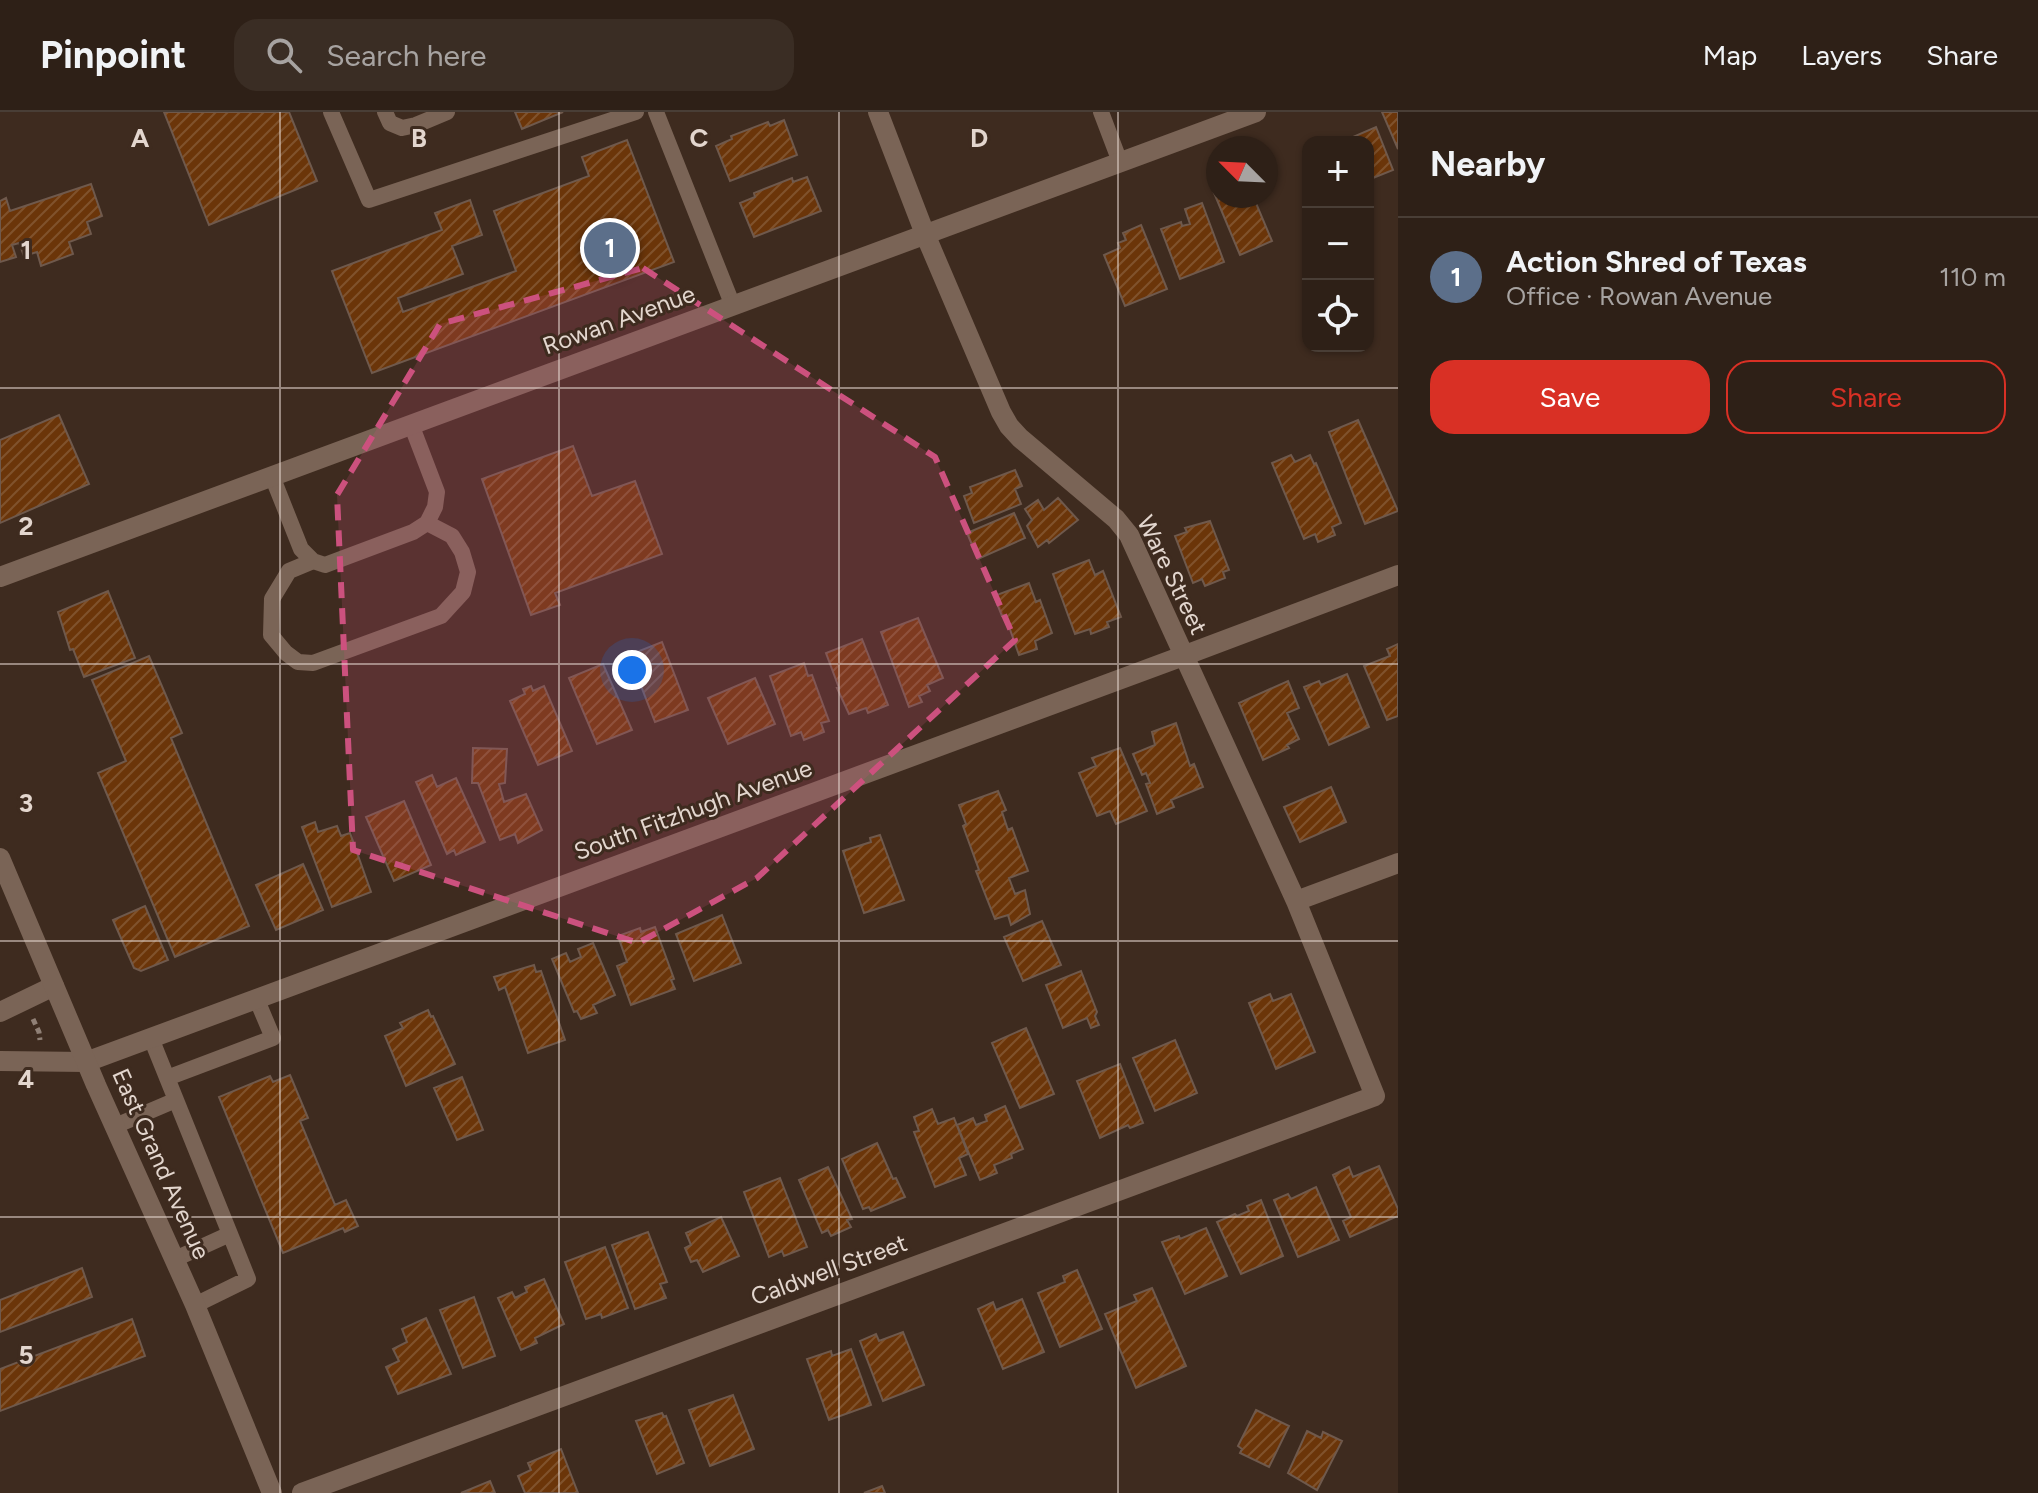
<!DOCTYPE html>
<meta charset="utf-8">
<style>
body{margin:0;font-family:Figtree,sans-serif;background:#3a2d24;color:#f1f3f6}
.controls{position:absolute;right:24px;top:24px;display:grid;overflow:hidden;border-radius:16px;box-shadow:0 2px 6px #0004}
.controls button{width:72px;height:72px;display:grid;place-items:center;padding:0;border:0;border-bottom:2px solid #493e36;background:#2e2017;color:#f1f3f6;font:40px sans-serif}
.compass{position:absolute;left:1206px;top:24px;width:72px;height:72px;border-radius:50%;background:#2e2017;box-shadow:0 2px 6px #0004;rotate:294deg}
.you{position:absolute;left:632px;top:558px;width:28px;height:28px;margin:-20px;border:6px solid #fff;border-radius:50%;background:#1a73e8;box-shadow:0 0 0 12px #1a73e833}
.badge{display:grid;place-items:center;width:52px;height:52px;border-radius:50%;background:#d93025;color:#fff;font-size:26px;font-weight:700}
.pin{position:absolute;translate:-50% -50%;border:4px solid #fff;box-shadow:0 2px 8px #0006}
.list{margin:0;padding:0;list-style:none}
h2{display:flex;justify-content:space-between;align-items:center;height:104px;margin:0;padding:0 32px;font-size:34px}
h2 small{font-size:26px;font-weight:400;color:#a7a3a1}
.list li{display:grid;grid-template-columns:52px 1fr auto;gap:24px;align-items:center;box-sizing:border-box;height:120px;padding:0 32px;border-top:2px solid #493e36}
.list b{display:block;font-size:30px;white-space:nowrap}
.list p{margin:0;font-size:26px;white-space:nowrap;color:#a7a3a1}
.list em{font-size:26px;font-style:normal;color:#a7a3a1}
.actions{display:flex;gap:16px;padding:24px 32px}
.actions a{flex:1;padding:18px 0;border:2px solid #d93025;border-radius:24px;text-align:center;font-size:28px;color:#d93025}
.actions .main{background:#d93025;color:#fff}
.icon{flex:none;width:44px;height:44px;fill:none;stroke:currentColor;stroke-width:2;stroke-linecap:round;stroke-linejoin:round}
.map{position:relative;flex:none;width:1398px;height:1381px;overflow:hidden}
header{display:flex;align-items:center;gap:48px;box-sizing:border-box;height:112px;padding:0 40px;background:#2e2017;border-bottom:2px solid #493e36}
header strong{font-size:38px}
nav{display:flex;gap:44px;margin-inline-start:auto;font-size:28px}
.search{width:560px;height:72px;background:#3a2d24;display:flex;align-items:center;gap:20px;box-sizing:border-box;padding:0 28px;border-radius:24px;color:#a7a3a1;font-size:30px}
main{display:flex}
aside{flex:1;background:#2e2017}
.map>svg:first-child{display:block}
</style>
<header>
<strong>Pinpoint</strong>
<div class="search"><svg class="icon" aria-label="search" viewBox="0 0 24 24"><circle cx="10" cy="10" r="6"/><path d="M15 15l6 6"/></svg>Search here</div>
<nav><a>Map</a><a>Layers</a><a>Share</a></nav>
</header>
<main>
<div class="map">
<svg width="1398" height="1381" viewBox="0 0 1398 1381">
<defs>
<pattern id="building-hatch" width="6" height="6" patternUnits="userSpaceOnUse" patternTransform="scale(2)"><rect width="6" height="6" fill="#6b3509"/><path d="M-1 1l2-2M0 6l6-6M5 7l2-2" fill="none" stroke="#80522c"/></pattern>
</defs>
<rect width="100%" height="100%" fill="#3e2b1f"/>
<path fill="url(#building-hatch)" stroke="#6f594c" stroke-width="2" d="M164,0h125l28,69 -108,44z
M515,0h48l-41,17z
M1382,0h16v37z
M784,8l13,35 -67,26 -14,-35 16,-7 -1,-3 37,-14 2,4z
M1376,15l17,43 -25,10v-38h-21l-1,-2z
M627,28l47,122 -302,111 -40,-102 110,-41 -7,-17 35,-13 12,35 -30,11 11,28 -65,24 5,14 113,-41 -22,-60 95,-35 -7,-19z
M807,65l14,34 -67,26 -14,-34 15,-6 -1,-4 38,-15 1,4z
M91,72l11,32 -15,6 4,12 -22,8 4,12 -32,12 -4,-14 -13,4 -5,-13 -7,2 4,12 -16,5v-61l6,-3 4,13z
M1218,74v10h35l19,45 -32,14 -28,-67z
M1202,91l22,59 -44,17 -19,-50 20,-7 1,4 8,-2 -5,-15z
M1141,113l26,64 -42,17 -21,-51 16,-7 -2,-5 8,-3 -3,-7z
M59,303l30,69 -89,39v-83z
M1358,308l40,91 -33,13 -36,-92z
M573,334l19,50 43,-15 27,73 -107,39 5,12 -29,10 -49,-136z
M1291,343l4,7 15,-7 4,9 2,-1 25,60 -9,4 3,8 -17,7 -3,-8 -11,5 -32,-76z
M1015,358l7,16 -7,3 6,15 -47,19 -10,-27 8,-3 -2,-6z
M1058,386l20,22 -29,23 -2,-3 -9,7 -11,-21 5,-6 -7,-11 13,-9 6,10z
M1014,401l11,25 -47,21 -11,-26z
M1210,409l19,49 -6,2 2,6 -20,8 -3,-7 -9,4 -18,-47 12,-4 -2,-4z
M1089,448l6,15 8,-4 18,46 -14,5 2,5 -18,7 -1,-5 -15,5 -22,-60z
M1029,471l7,19 4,-2 12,33 -17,8 2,8 -18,6 -14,-40 -3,1 -8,-20z
M108,479l27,67 -51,19 -11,-28 -3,1 -12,-38z
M918,506l25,60 -16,7 3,6 -11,5 3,6 -13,5 -28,-75z
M862,527l26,66 -20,8 -2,-5 -17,6 -12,-26h2l-13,-35z
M662,530l26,68 -33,12 -26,-67z
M1398,532v72l-11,4 -23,-54 26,-10 -3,-7z
M149,544l33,77 -11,5 78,188 -74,31 -77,-184 28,-12 -34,-81z
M804,551l4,13 4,-1 17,46 -8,2 3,9 -20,8 -3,-8 -10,4 -21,-60z
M603,552l29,66 -35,14 -28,-66z
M1347,562l22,53 -40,18 -25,-58 15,-6 2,4z
M755,566l20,46 -47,20 -20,-46z
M1288,569l11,27 -12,5 12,26 -12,6 2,3 -26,12 -24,-57z
M531,574l2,5 11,-5 28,65 -34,14 -28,-64 15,-7 -2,-5z
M1176,611l14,43 4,-2 9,23 -32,13 3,7 -17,7 -11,-30 4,-1 -4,-10 -4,2 -9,-21 22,-9 -3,-13z
M473,636l34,1 -2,34 -6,1 5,18 22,-8 16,36 -24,13 -3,-9 -15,6 -22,-57h-6z
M1120,636l27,63 -31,13 -6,-13 -13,5 -18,-43 17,-7 -4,-8z
M432,663l5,12 19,-9 29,64 -29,13 -2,-5 -7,4 -31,-72z
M1331,675l15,35 -46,20 -16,-35z
M998,679l8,19 -4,2 6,18 4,-2 16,43 -19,7 6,16 10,-4 5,24 -19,11 -3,-10 -13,4 -19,-48 3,-1 -16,-44 3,-2 -7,-19z
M404,689l27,64 -37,16 -28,-64z
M315,710l3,10 19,-6 4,10 9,-3 21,59 -39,15 -30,-80z
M880,723l24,65 -40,13 -21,-62 28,-9 -1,-4z
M303,752l20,46 -47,20 -20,-45z
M145,794l23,54 -27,11 -7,-3 -21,-48z
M722,803l19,48 -47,18 -18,-47z
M1042,809l19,44 -38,16 -19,-44z
M655,815l19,52 -3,1 4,9 -44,16 -14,-39 10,-4 -9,-26 22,-8 1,4z
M593,831l22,52 -22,10 4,8 -16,6 -4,-8 -3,1 -22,-53 14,-6 4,9 11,-5 -3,-8z
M534,853l2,7 5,-1 24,69 -37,13 -23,-66 -6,3 -5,-13z
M1081,859l16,41 -2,4 4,9 -8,3 -4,-10 -24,10 -17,-43z
M1270,882l3,7 18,-7 24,58 -39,17 -27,-66z
M428,898l3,7 2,-1 22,48 -49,22 -21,-50 18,-8 -3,-5z
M1026,916l28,66 -34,14 -28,-65z
M1175,928l22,53 -42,18 -22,-53z
M1120,952l23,59 -13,5 -2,-3 -28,13 -23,-57z
M290,963l18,43 -8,3 35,84 11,-5 12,26 -13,6 -2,-4 -60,25 -64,-156 51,-21 3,6z
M462,965l21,53 -26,10 -23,-52z
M1005,994l18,43 -12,5 1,4 -18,7 3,8 -17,7 -23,-55 16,-7 3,7 11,-4 -2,-6z
M932,997l6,15 16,-6 14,36 -9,4 7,17 -31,12 -21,-55 5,-1 -5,-14z
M877,1031l16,36 3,-1 9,19 -34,14 -2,-4 -6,2 -21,-50z
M1379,1054l19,43v7l-48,21 -7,-16 8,-4 -18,-42 16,-8 4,10z
M828,1055l24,52 -5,1 4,7 -20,9 -3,-6 -6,3 -23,-53z
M780,1066l27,69 -23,9 -2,-5 -13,6 -25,-65z
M1316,1075l23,53 -41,17 -24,-57 14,-6 3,5z
M1261,1088l22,56 -42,18 -24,-52 18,-8 2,2 12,-5 -2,-5z
M721,1105l18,39 -36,16 -6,-12 -6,2 -6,-14 6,-3 -5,-12z
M1206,1116l21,48 -42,18 -23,-52 17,-6 1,3z
M648,1120l19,50 -7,2 6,14 -31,11 -23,-64z
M605,1135l23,61 -26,10 -1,-4 -15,5 -21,-57z
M82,1156l10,29 -92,35v-32z
M1077,1158l25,59 -42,18 -22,-54 27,-11 -2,-6z
M544,1167l20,45 -29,14 2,5 -16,7 -23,-52 14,-6 3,6 12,-6 -2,-5z
M1152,1176l34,78 -50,22 -31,-74 32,-13 -3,-6z
M474,1185l21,59 -32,12 -23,-58z
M1022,1187l22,53 -41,17 -25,-60 15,-7 3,8z
M426,1206l25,56 -53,20 -12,-27 13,-6 -6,-12 14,-7 -5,-13z
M132,1207l13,37 -145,55v-42z
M903,1220l21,53 -41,16 -23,-60 16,-7 3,7z
M851,1237l20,56 -42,15 -22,-61 24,-8 1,5z
M733,1283l21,54 -44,17 -21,-56z
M1256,1298l33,16 -20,41 -29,-14 2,-4 -4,-3z
M662,1301l2,4 2,-1 18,47 -27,11 -21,-53z
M1307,1319l14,7 2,-6 19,9 -25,49 -29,-17z
M561,1337l17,44h-53l-7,-17 13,-6 -3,-7z
M490,1369l5,12h-34z
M882,1374l3,7h-21z"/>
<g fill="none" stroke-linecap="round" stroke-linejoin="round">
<path stroke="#908076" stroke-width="5" stroke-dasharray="6 4" stroke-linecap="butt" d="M33,907l6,13 1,8"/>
<path stroke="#7a6456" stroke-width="16" d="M331,0l38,88 267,-88
M385,0l5,11 12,5 14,-3 31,-13
M656,0l77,194
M1101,0l19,50
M272,364l29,73 12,12 12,4 88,-33 14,-9 8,-16 2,-15 -26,-68
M313,449l-24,10 -17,28 -1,36 15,18 12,9 15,1 128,-47 22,-24 5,-20 -6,-20 -10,-16 -25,-13
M151,926l79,196 -55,25
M167,966l106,-40 -16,-38
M115,1014l61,-26
M195,1193l53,-26 -18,-45"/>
<path stroke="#7a6456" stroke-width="20" d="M0,465l1256,-465
M1296,789l102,-38
M0,900l54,-26
M0,949l86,1 1097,-406 215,-81
M302,1381l1073,-397 -79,-195 -167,-366 -13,-16 -96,-81 -11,-12 -8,-14 -76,-178 -47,-122"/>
<path stroke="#7a6456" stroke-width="20" d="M0,746l96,227 99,220 77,188"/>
</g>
<path fill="#cc517e" fill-opacity="0.2" stroke="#cc517e" stroke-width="6" stroke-dasharray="16 10" stroke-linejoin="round" d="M643,156l292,189 80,183 -258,238 -119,65 -285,-93 -16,-355 103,-171z"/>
<path fill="none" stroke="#e3d6ce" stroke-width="2" stroke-opacity="0.55" d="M280,0v1381M559,0v1381M839,0v1381M1118,0v1381M0,276h1398M0,552h1398M0,829h1398M0,1105h1398"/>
<g text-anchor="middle" stroke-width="6" stroke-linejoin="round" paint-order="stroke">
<g font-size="24" fill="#e3d6ce" stroke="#3e2b1f">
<text transform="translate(619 208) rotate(-20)" y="8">Rowan Avenue</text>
<text transform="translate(1172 463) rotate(64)" y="8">Ware Street</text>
<text transform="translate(693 698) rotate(-20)" y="8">South Fitzhugh Avenue</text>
<text transform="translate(161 1052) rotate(66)" y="8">East Grand Avenue</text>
<text transform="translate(829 1158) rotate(-20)" y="8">Caldwell Street</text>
</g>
</g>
<g font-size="26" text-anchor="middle" font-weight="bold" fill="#e3d6ce" stroke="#3e2b1f" stroke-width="6" stroke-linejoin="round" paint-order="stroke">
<text x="140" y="35">A</text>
<text x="419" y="35">B</text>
<text x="699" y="35">C</text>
<text x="979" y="35">D</text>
<text x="26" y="147">1</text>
<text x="26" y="423">2</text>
<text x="26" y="700">3</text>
<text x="26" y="976">4</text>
<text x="26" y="1252">5</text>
</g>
</svg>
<div class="controls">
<button>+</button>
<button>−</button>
<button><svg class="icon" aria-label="locate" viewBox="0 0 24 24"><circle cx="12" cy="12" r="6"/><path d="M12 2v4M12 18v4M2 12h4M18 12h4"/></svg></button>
</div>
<svg class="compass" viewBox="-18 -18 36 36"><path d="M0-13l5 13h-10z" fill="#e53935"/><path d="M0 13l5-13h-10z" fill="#a7a3a1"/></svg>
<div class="you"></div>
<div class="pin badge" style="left:610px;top:136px;background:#5c6f8a">1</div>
</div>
<aside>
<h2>Nearby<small></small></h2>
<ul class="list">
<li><span class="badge" style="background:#5c6f8a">1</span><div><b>Action Shred of Texas</b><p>Office · Rowan Avenue</p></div><em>110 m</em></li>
</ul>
<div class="actions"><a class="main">Save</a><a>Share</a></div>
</aside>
</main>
